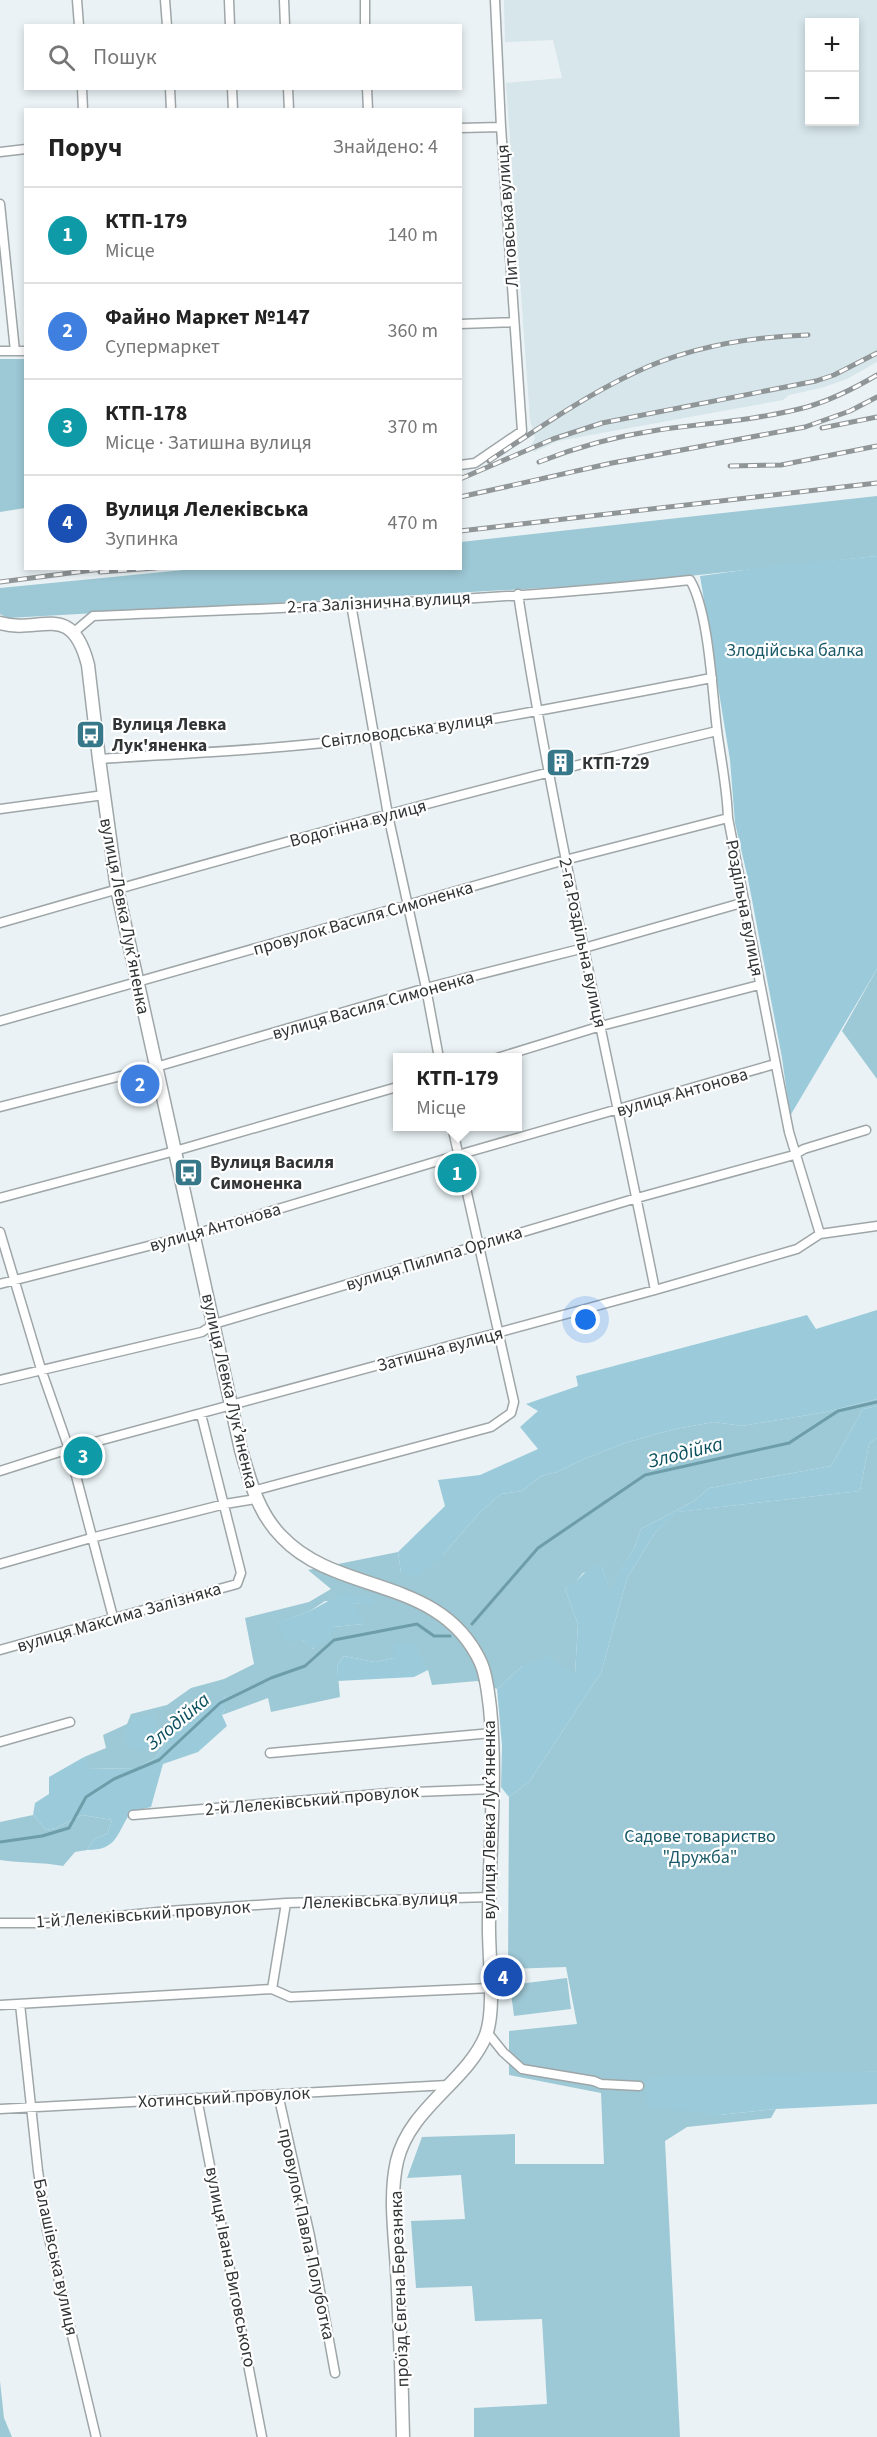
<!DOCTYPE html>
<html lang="uk">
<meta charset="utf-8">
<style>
body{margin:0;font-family:"Source Sans 3",sans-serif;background:#f6f6f6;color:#222}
.controls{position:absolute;right:18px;top:18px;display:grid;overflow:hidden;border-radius:0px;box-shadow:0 3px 9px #0003}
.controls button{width:54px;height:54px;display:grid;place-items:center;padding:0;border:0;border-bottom:2px solid #e0e0e0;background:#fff;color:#222;font:30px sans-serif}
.you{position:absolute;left:586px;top:1320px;width:21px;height:21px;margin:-15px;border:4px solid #fff;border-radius:50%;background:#1a73e8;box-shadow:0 0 0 9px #1a73e833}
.badge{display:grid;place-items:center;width:39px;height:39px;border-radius:50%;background:#2563eb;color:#fff;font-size:20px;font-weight:700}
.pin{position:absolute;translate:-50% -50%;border:3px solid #fff;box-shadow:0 2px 6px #0006}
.popup{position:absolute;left:393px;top:1053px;width:129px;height:78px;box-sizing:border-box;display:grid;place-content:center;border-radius:0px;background:#fff;filter:drop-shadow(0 2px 4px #0005);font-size:20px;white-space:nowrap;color:#767676}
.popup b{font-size:22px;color:#222}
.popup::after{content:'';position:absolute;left:50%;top:100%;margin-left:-12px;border:12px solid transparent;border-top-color:#fff}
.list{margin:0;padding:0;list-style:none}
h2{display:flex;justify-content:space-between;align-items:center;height:78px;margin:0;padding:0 24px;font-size:26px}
h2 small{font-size:20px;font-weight:400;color:#767676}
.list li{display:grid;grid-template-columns:39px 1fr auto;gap:18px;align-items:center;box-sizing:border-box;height:96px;padding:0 24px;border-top:2px solid #e0e0e0}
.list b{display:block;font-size:22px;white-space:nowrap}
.list p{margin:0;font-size:20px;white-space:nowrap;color:#767676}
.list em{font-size:20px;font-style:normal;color:#767676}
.icon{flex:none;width:33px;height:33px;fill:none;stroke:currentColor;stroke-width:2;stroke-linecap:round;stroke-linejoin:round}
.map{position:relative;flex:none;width:877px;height:2437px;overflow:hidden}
.search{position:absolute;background:#fff;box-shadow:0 3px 9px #0003;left:24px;top:24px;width:438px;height:66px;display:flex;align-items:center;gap:15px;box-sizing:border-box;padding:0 21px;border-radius:0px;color:#767676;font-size:22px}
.panel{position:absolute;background:#fff;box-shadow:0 3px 9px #0003;left:24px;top:108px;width:438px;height:462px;border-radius:0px}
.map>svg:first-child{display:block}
</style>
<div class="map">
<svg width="877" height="2437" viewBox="0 0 877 2437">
<rect width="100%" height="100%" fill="#eaf2f5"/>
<path fill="#d6e6eb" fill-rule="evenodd" d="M504,0h373v362l-30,17 -26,9 -32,7 -6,5 -225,41 -24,11 -3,-6 4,-8 -5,-18 -24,-337 56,-5 -9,-38 -48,2zM854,22v100h-44v-100z"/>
<path fill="#9dc8d5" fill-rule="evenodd" d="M0,359h26l-1,149 -25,4z
M877,496v60l-263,28 -606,34 -8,-4v-26l204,-20h256l1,-26z
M877,969v110l-35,-48z
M877,1399v7l-14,3 -32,57 -122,22 -15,13 -53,28 -6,17 -25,45 -8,-24 -19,6 -9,11 -9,5 13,35 -3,50 -53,-8 -25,23 -20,-8 -45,4 -4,-15 -34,-26v14l-19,4 -31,-6 -7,9 3,32 -69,15 -3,-14 -46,17 3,-6v-12l-58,45 -12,16 -18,10 -50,1 -3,-12 22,-9 -3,-13 24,-11 4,-10 36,-9 24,-17 33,-9 30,-15 -9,-46 64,-16 22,-13 -23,-19 90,-18 3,21 42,-18 37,-43 21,-18 21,-3 19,-15 16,-4 25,-12 43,-17 50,-14 39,-7 28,4 84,-14zM325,1601l49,3 -22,-1 11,21 -29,3 -21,22 -11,-9 -24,-17 32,-12z
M877,1438v633l-35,3 -123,41 57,-6 -5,9 -84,9 -22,14 15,296h-206v-29l73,-4 -5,-85 -67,2 -3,-35 -56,2 -5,-67 54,-2 -4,-44 -54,3 15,-41 93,-3v30h89l-3,-71 -92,-18v-44l68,-7 -11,-57 -58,2 1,-172 20,-15 72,-109 26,-95 28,-45 22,-21 183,-21 9,-47z
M33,1815l13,15 10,-2 26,-13 30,5 -4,13 -14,6 -7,11 -12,2 -12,14c-21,-4 -42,-3 -63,-6v-38z
M567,1978l4,31 -57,7 -4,-31z
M0,2381l4,37 8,19h-12z"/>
<path fill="#9bcbda" d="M877,556v413l-87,147 -8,-58 -34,-179 -13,-56 -5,-63 -30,-184 74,-10z
M877,1310v89l-51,13 -84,14 -28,-4 -39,7 -50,14 -43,17 -25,12 -16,4 -19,15 -21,3 -21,18 -37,43 -25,21 -17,-3 -3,-21 47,-46 -7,-26 42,-5 58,-26 -18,-22 18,-16 -12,-7 52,-18 -2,-10 231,-61 9,14z
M877,1406v32l-8,6 -9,47 -182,21 -23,21 -28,45 -26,95 -72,109 -20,15 -8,-10 1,-41 -5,-57 25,-23 25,-10 28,18 3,-50 -13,-35c11,-6 18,-16 29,-24l8,2 8,23 25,-44 6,-17 53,-28 15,-13 122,-22 32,-57z
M343,1593l30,5 1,7 -21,-2 8,12 2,9 -29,3 -5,12 -17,10 -10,-9 -17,2 -8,-19 33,-12z
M394,1643l20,1 14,26 -14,7 -76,4 -1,-16 7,-9 31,6 19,-4z
M226,1697l-1,12 -3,6 5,11 -29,26 -35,12 -12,43 -20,5c-15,22 -13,38 -44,38l7,-11 14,-6 4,-13 -30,-5 -26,13 -10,2 -13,-15 2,-12 14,-9v-17l35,-20 4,12 49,-1 18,-10 12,-16 38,-37z
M154,1714c9,21 -2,46 -27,32l-1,-17 7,-11z
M877,2071v33l-101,5 -57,6 -72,-9 -2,-28z"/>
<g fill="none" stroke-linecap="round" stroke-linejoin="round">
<path stroke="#6e9daa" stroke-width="3" d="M472,1624l66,-76 107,-73 144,-32 49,-32 39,-9
M0,1842l42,-6 27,-8 17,-31 28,-18 45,-19 61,-57 51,-25 34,-12 29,-26 83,-16 17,12h16"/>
<defs>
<path id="street" d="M77,0l2,26
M165,0l2,26
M229,0l1,26
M284,0l1,26
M365,0v26
M82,88l1,22
M170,88l1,22
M232,88l1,22
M288,88l1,22
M367,88l1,22
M460,128l41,-1
M0,152l26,-3
M0,204l15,147
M460,324l54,-2
M0,351h26
M460,465l15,-2 47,-32 -21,-304 -6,-127
M518,594c36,234 91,464 137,696
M351,604l37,211 38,173 13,70
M73,633l20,-17c199,-9 399,-14 597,-36 19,32 22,111 27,150 4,30 10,58 11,88l61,314 31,102
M99,759c92,-6 185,-10 276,-22 113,-15 225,-38 337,-59
M0,809l104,-14
M0,923c237,-69 477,-135 717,-192
M0,1021l565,-161 163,-42
M497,1058l104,-32 158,-41
M0,1107l156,-40 270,-79 158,-40 161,-46
M0,1198l175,-47 222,-64
M0,1232l41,137 28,80 44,168
M0,1284l195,-50 263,-79 317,-91
M0,1380l202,-48 12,-8 423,-126 157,-43 10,-6 62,-19
M0,1471l69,-22 586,-159 142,-41 23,-15 57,-8
M253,1491l238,-64 20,-14 3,-11 -62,-276
M0,1564l91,-26 134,-34 31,-5
M0,1650l237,-66 4,-11 -40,-159
M0,1742l70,-20
M270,1753l222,-20
M133,1815l257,-22 102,-4
M0,1923h48l120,-12 118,-8
M272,1989l18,8 200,-9
M20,2004l18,167 9,59 49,207
M0,2005l272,-16 14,-86 203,-6
M487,2032l16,20 19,17 72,12 7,3 38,2
M278,2094l32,142 25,137
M197,2098l65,339
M0,2109l448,-24"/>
<path id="secondary" d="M0,623c40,12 71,-24 88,42l11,94 18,130 124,561c9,31 17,63 41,87 56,59 159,38 199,126 6,14 7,30 9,45 7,70 -1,142 -1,213 -1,31 7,87 -3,114 -19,47 -76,72 -89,126 -8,35 -2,74 0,109 3,56 5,111 6,167"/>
</defs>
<use href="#street" stroke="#9fa6a8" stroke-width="11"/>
<use href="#secondary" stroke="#9fa6a8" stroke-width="15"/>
<use href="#street" stroke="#fff" stroke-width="8"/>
<use href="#secondary" stroke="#fff" stroke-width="12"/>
<defs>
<path id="rail" d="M822,428l55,-11
M489,461c47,-31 94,-64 145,-88 54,-26 115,-36 174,-38
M539,462c38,-15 78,-26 119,-32 49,-7 100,-10 149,-23 24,-7 48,-19 70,-32
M730,466l51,-1 96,-19
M460,479l93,-40 49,-16 214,-42 18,-6 43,-22
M460,497l152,-34 193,-36 45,-16 27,-14
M460,531l417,-48
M100,572l55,-4
M0,582l109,-14"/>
</defs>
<use href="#rail" stroke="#909597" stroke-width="5"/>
<use href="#rail" stroke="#fff" stroke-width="3" stroke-dasharray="9" stroke-linecap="butt"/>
</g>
<defs>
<symbol id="bus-square" viewBox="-11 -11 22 22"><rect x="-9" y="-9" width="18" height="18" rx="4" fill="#36788a" stroke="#fff"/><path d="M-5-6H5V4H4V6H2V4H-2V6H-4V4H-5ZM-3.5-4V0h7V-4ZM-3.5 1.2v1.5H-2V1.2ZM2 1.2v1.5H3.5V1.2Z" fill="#fff"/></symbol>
<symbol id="building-square" viewBox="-11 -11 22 22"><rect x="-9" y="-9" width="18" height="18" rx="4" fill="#36788a" stroke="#fff"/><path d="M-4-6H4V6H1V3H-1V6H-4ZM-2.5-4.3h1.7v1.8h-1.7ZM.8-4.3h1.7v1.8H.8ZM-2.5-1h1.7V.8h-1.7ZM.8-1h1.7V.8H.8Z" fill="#fff"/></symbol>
</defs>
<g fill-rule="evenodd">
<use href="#bus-square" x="74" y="718" width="33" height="33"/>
<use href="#building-square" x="544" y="746" width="33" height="33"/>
<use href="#bus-square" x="172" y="1156" width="33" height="33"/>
</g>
<g text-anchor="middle" stroke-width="4.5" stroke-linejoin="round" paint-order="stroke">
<g font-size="18" fill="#323536" stroke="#fff">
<text transform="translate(507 216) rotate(-94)" y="6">Литовська вулиця</text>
<text transform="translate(379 602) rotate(-3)" y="6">2-га Залізнична вулиця</text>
<text transform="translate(407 730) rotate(-8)" y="6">Світловодська вулиця</text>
<text transform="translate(358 823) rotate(-15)" y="6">Водогінна вулиця</text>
<text transform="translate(745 908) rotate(79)" y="6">Роздільна вулиця</text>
<text transform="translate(125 916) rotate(79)" y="6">вулиця Левка Лукʼяненка</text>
<text transform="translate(363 918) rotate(-16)" y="6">провулок Василя Симоненка</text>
<text transform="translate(583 943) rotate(78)" y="6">2-га Роздільна вулиця</text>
<text transform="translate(373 1005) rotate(-16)" y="6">вулиця Василя Симоненка</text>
<text transform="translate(682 1092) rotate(-16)" y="6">вулиця Антонова</text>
<text transform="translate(215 1227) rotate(-16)" y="6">вулиця Антонова</text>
<text transform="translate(434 1258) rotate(-17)" y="6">вулиця Пилипа Орлика</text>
<text transform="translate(440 1349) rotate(-15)" y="6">Затишна вулиця</text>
<text transform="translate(230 1391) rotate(77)" y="6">вулиця Левка Лукʼяненка</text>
<text transform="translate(119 1617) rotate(-16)" y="6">вулиця Максима Залізняка</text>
<text transform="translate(312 1800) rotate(-5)" y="6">2-й Лелеківський провулок</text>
<text transform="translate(489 1820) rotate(-90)" y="6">вулиця Левка Лукʼяненка</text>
<text transform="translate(380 1900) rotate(-2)" y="6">Лелеківська вулиця</text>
<text transform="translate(143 1914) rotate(-4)" y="6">1-й Лелеківський провулок</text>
<text transform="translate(224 2097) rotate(-3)" y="6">Хотинський провулок</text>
<text transform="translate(307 2234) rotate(78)" y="6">провулок Павла Полуботка</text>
<text transform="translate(56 2257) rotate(78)" y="6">Балашівська вулиця</text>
<text transform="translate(231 2267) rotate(79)" y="6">вулиця Івана Виговського</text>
<text transform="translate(399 2289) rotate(-92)" y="6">проїзд Євгена Березняка</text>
</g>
<g font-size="18" fill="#195968" stroke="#fff">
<text x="795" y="656">Злодійська балка</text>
<text x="700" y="1842">Садове товариство<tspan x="700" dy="21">"Дружба"</tspan></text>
</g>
<g font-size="18" font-weight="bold" fill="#323536" stroke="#fff" text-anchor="start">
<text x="112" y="730">Вулиця Левка<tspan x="112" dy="21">Лук'яненка</tspan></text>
<text x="582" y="769">КТП-729</text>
<text x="210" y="1168">Вулиця Василя<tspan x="210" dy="21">Симоненка</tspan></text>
</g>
<g font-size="20" font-style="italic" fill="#0c505f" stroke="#fff">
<text transform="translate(685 1452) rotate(-14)" y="7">Злодійка</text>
<text transform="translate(177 1721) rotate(-40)" y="7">Злодійка</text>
</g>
</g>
</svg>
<div class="controls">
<button>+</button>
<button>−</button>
</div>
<div class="you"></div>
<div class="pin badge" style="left:457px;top:1173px;background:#0f9aa8">1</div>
<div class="popup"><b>КТП-179</b>Місце</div>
<div class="pin badge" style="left:140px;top:1084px;background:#3f7fe0">2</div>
<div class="pin badge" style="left:83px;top:1456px;background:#0f9aa8">3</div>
<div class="pin badge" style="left:503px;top:1977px;background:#1a4fb4">4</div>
<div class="search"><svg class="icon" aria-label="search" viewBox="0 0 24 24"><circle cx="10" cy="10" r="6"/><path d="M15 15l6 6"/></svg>Пошук</div>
<section class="panel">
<h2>Поруч<small>Знайдено: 4</small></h2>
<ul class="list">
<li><span class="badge" style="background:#0f9aa8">1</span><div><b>КТП-179</b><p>Місце</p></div><em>140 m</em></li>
<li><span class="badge" style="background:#3f7fe0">2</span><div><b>Файно Маркет №147</b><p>Супермаркет</p></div><em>360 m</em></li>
<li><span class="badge" style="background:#0f9aa8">3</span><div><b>КТП-178</b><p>Місце · Затишна вулиця</p></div><em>370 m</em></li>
<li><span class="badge" style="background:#1a4fb4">4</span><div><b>Вулиця Лелеківська</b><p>Зупинка</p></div><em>470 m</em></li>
</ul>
</section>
</div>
